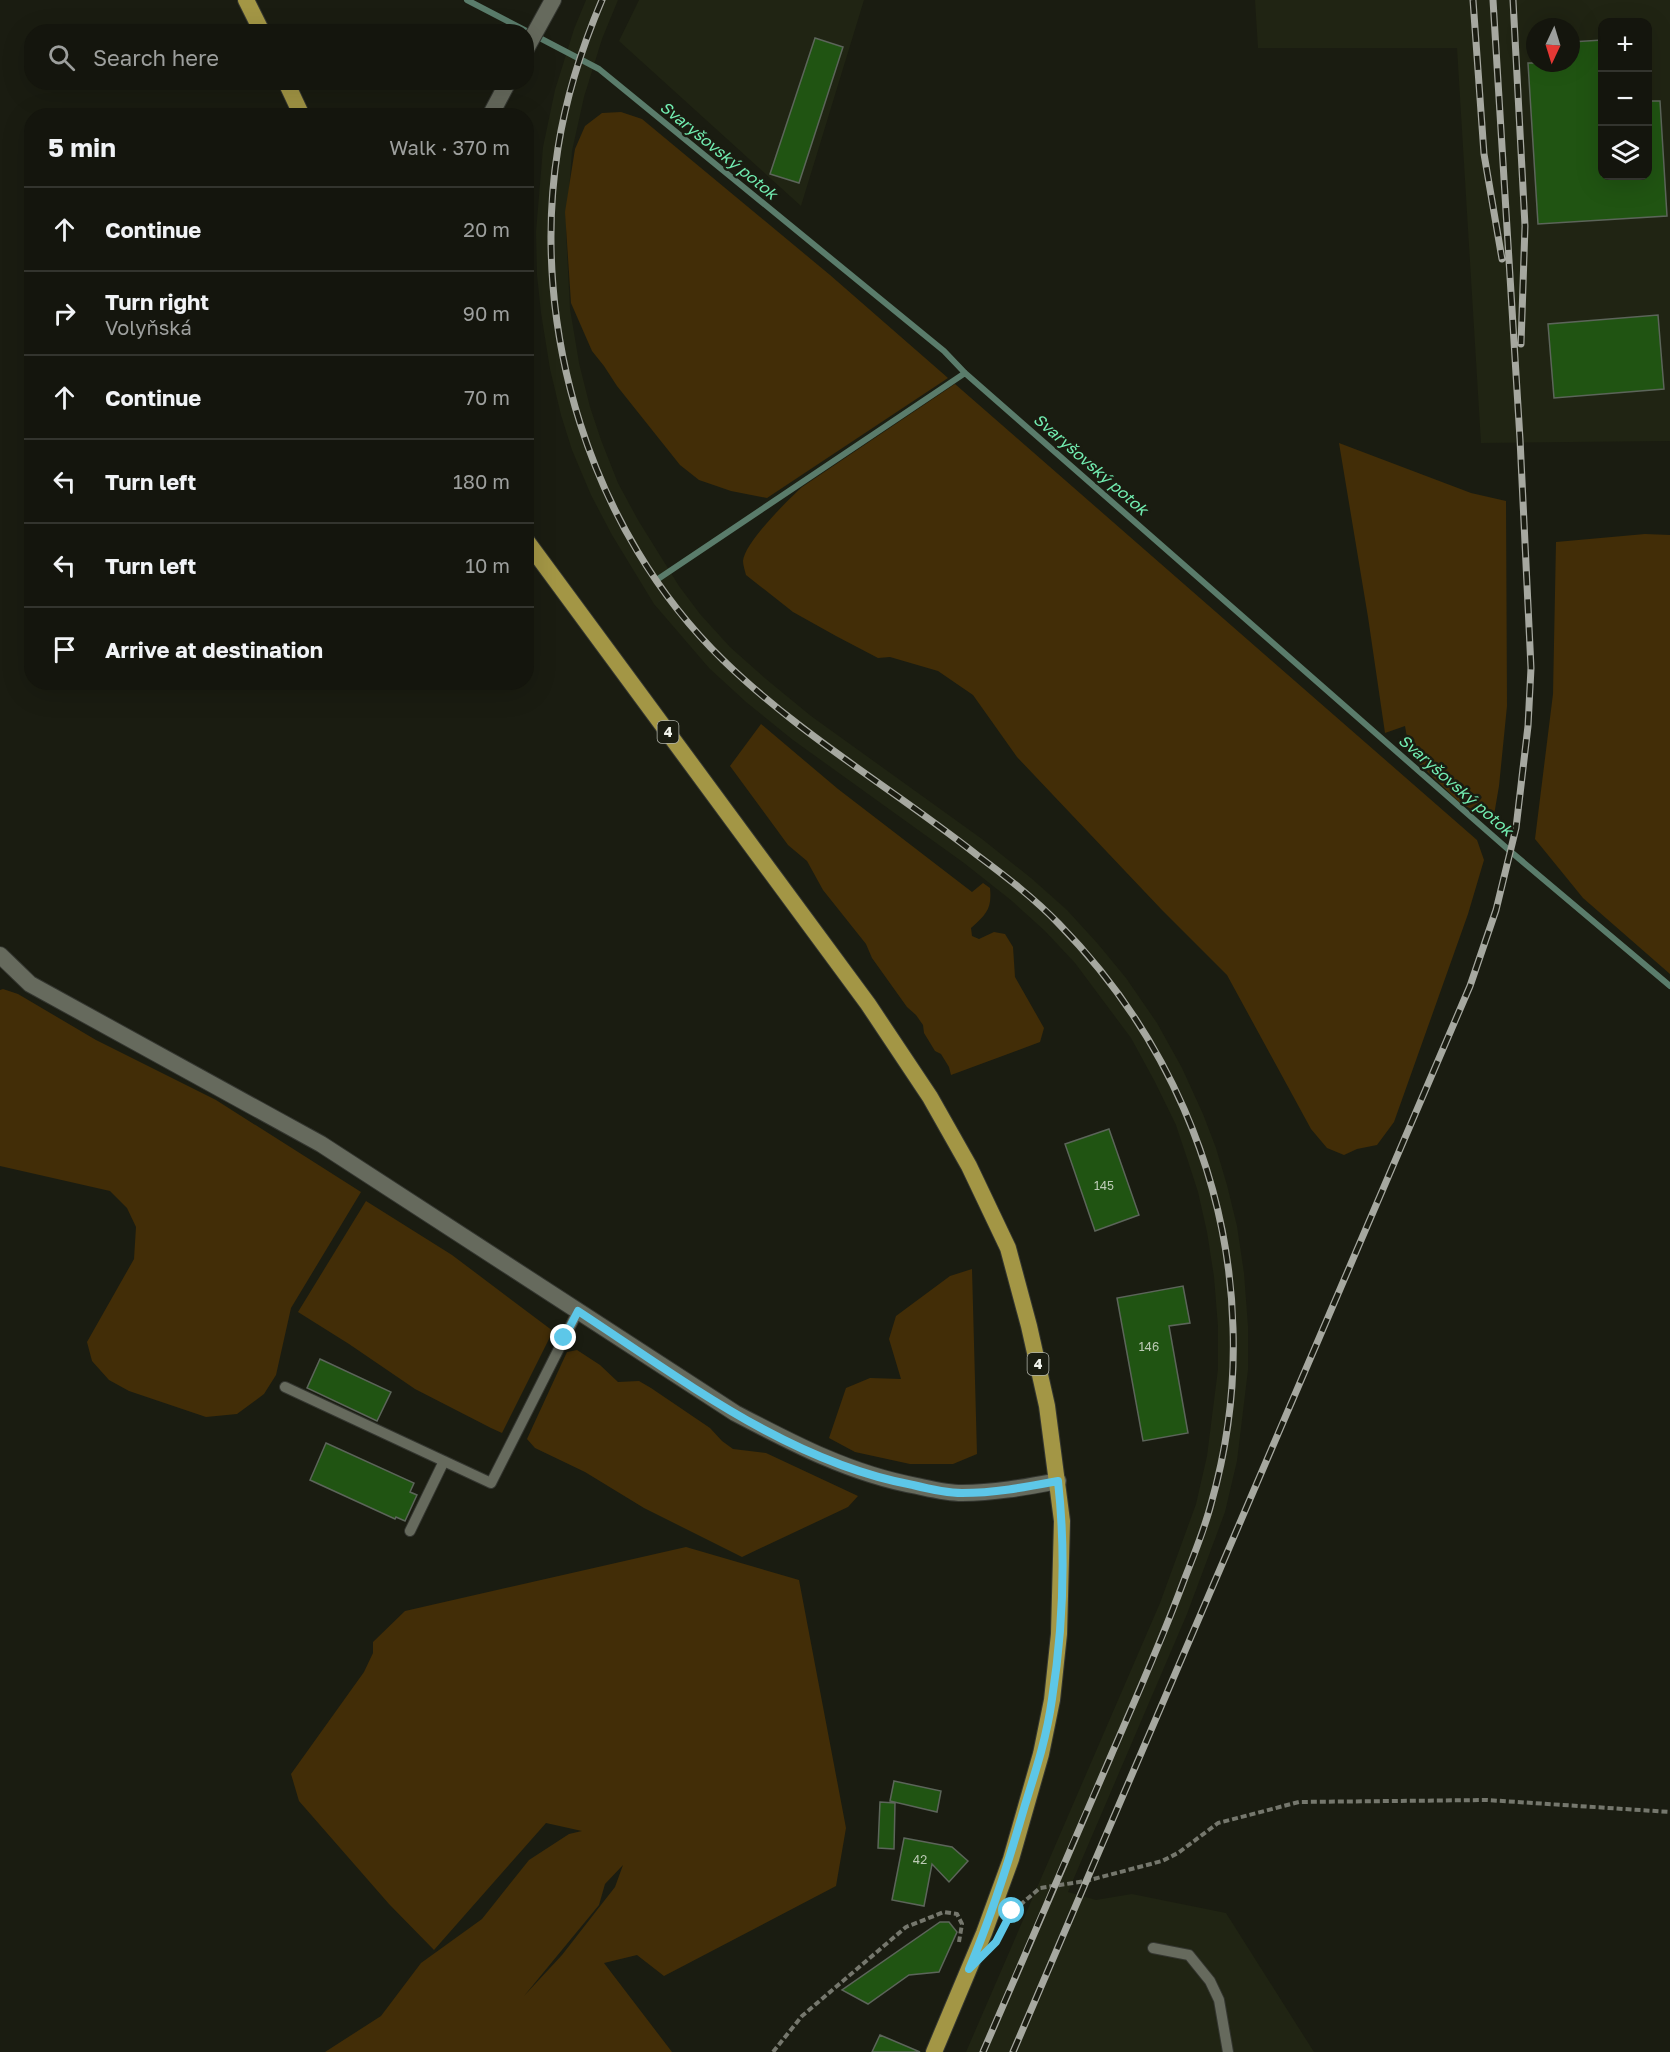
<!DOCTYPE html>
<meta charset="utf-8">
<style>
body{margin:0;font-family:"Golos Text",sans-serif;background:#1d1e16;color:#f1f3f6}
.controls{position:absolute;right:18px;top:18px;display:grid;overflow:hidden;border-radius:12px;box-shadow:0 6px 24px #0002}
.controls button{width:54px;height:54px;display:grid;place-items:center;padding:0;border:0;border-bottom:2px solid #33342e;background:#14150d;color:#f1f3f6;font:30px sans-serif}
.compass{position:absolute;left:1526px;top:18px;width:54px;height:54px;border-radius:50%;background:#14150d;box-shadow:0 6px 24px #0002;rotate:184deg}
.stop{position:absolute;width:18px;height:18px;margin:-14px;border:4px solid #5dc7e8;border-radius:50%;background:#fff}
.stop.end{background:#5dc7e8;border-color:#fff;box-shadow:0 2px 6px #0008}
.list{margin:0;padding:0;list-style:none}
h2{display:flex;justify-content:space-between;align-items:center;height:78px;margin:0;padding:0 24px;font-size:26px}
h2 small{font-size:20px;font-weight:400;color:#9d9f9d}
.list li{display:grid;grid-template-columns:39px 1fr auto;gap:18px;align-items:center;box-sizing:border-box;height:84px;padding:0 24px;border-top:2px solid #33342e}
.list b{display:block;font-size:22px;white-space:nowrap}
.list p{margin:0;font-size:20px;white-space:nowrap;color:#9d9f9d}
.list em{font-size:20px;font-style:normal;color:#9d9f9d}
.icon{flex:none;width:33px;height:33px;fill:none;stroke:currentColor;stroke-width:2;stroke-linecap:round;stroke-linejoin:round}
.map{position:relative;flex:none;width:1670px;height:2052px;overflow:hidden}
.search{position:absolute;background:#14150d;box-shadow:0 6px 24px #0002;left:24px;top:24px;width:510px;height:66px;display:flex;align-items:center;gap:15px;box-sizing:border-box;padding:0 21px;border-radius:24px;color:#9d9f9d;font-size:22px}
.panel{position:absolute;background:#14150d;box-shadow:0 6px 24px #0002;left:24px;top:108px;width:510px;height:582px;border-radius:24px}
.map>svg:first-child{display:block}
</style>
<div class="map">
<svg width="1670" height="2052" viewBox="0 0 1670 2052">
<rect width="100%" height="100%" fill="#1a1c11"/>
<path fill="#202413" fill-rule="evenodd" d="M586,0h32l-16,39 -18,58 -12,54 -6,81 4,77 9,54 11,44 11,33 17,43 20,37 41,66 21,28 30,33 36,32 45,37 171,123 49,39 36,32 31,34 28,34 31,45 25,45 21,46 13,34 11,37 10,41 7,47 4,53v44l-11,91 -12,51 -38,102 -119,278 28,8 36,-6 94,19 88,139h-348l194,-449 36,-99 11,-48 11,-87v-42l-4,-50 -7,-45 -9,-40 -11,-34 -11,-33 -21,-43 -24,-44 -56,-75 -30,-32 -33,-30 -48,-38 -171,-123 -47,-38 -37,-34 -55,-64 -42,-69 -21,-40 -19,-45 -11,-35 -11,-46 -9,-56 -4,-38 -1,-43 7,-85 12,-57 19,-61z
M639,0h225l-63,206 -182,-165z
M1255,0h415v441l-189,2 -24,-395h-199zM1602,22h46v154h-46zM1535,27h36v36h-36z"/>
<path fill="#422d07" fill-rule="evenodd" d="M621,112l21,7 188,156 118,103 -181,120 -36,-7 -32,-11 -19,-15 -63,-79 -13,-20 -12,-15 -21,-48 -6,-91 10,-63 10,-23 17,-13z
M955,384l522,456 7,20 -16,54 -74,208 -17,23 -20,4 -13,6 -17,-7 -16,-19 -84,-154 -65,-65 -145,-153 -44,-62 -35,-24 -48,-14 -12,1 -42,-22 -43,-24 -47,-37c-1,-4 -3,-10 -3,-14 2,-19 44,-60 59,-74z
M1339,443l132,50 35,8 1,205 -8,80 -6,35 -33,-18 -50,-48 -5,-29 -20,7 -17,-116z
M1645,534l25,1v439l-87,-76 -48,-59 18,-145 3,-152z
M761,724l77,65 134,103 11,-9 7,5c2,20 -3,26 -19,40l1,8 7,3 15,-7 11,2 8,13 2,30 29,51 -4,14 -89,33 -2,-8 -8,-13 -6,-3 -11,-18 -1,-8 -7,-10 -9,-8 -35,-49 -6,-14 -43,-54 -16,-29 -19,-16 -58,-79z
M3,989l15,5 78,46 120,60 145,92 -70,116 -15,67 -12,19 -27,20 -31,3 -77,-26 -20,-11 -17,-19 -5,-19 47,-83 2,-32 -9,-19 -17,-17 -110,-25v-176z
M366,1201l86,54 101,76 -51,102 -11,-5 -76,-39 -66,-45 -51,-32z
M972,1269l5,185 -24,10h-43l-55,-12 -26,-14 17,-50 24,-10 31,1 -12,-40 7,-23 54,-40z
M577,1350l23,15 18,17 21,-1 12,7 59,40 12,13 11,8 33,4 92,43 -10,11 -106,50 -98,-49 -59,-36 -50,-24 -8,-9 40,-87z
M686,1547l113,33 47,248 -10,58 -172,90 -27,-21 -33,8 68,89h-347l56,-36 40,-53 61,-44 47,-59 40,-26 13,-3 -36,-8 -112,127 -45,-46 -90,-103 -8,-27 73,-102 9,-19v-11l32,-31zM623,1865l-8,22 -53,68 -38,41 75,-91 6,-21z"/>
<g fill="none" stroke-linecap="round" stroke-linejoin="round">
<path stroke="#5a7c6b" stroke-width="6" d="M467,0l132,69 345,282 21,22 545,478 160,135
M658,579l307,-206"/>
</g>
<path fill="#205412" stroke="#5c655a" stroke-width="1.5" d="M815,38l28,9 -44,136 -29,-9z
M1602,40v136h45v-75h13l7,115 -129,8 -10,-161h43v-21z
M1658,315l6,74 -110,9 -6,-74z
M1109,1129l30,86 -44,16 -30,-87z
M1183,1286l7,37 -21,3 19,107 -45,8 -26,-143z
M320,1359l71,33 -14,29 -70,-33z
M326,1443l88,40 -4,9 7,3 -12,26 -9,-4 -1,2 -85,-39z
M894,1781l47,10 -4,21 -47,-11z
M880,1802l15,1 -1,46 -16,-1z
M904,1838l48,9 16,14 -19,21 -17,-18 -8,42 -32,-6z
M940,1922h9l8,10 -18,40 -30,3 -41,29 -26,-14z
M880,2035l40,17h-48z"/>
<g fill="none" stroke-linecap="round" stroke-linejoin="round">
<defs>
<path id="service" d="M285,1387l206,96 87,-172
M410,1531l34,-70
M1153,1948l36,7 21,26 9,19 9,52"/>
<path id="tertiary" d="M526,49l27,-49
M490,116l18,-34
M0,955l30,29 291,160 414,269c59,31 116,61 182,73 14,3 30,7 45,7 33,0 64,-6 96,-12"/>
<path id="primary" d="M246,0l16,32
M286,82l16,34
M526,540l342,464 62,93 39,69 39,82 21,78 18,80 15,115 -3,113 -7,66 -11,54 -30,105 -27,74 -50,119"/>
</defs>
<use href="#service" stroke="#343630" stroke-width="12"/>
<use href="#tertiary" stroke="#343630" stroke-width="18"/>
<use href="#primary" stroke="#343630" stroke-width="18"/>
<path stroke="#75776d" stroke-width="4" stroke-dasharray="6 3" stroke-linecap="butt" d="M1013,1911l27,-23 46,-7 76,-20 16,-8 40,-30 81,-21 188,-2 183,12
M773,2052l29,-36 104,-89 38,-15 13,2 5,10 -3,18"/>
<use href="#service" stroke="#666a5d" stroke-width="10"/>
<use href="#tertiary" stroke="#666a5d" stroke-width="16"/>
<use href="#primary" stroke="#a39645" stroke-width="16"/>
<defs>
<path id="rail" d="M602,0c-20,47 -36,97 -44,148 -29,180 33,384 165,512 77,75 170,129 254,195 28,21 57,43 82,69 106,108 170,252 174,404 2,59 -6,120 -22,176 -7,27 -18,53 -28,79 -22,59 -48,117 -73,175 -43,98 -85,196 -127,294
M1473,0l11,154 18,105
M1513,0l12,226 -4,118
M1013,2052l457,-1066 26,-76 20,-82 12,-102 3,-58 -11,-229 -27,-439"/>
</defs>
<use href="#rail" stroke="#a6a8a0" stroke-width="7"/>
<use href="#rail" stroke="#1a1c11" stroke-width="4.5" stroke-dasharray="14" stroke-linecap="butt"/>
</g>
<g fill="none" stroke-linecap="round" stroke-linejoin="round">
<path stroke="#5dc7e8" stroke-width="8" d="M564,1338l14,-27c104,68 210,151 335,174 16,4 33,8 49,8 33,0 64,-6 96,-12 8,72 5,147 -6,218 -5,37 -16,71 -27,106 -16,56 -33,110 -56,164l27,-27 16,-31"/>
</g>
<g text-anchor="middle" stroke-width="5" stroke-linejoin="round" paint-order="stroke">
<g font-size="12" fill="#bccab5">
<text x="1104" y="1190">145</text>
<text x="1149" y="1351">146</text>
<text x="920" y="1864">42</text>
</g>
<g fill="#1a1c11" stroke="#b0b2aa" stroke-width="1.5">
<rect x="657.5" y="721" width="21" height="22" rx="4.5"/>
<rect x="1027.5" y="1353" width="21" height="22" rx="4.5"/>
</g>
<g font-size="14" font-weight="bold" fill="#f0f2eb">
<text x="668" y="737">4</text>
<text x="1038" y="1369">4</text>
</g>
<g font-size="16" font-style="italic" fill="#72edb1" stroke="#1a1c11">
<text transform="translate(719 150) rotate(39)" y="6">Svaryšovský potok</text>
<text transform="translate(1091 464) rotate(41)" y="6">Svaryšovský potok</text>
<text transform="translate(1456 785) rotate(41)" y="6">Svaryšovský potok</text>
</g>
</g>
</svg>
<div class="controls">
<button>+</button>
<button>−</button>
<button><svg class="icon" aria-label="layers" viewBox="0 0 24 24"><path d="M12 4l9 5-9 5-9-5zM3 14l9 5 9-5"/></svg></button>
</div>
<svg class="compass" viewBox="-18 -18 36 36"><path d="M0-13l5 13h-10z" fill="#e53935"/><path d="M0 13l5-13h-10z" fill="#9d9f9d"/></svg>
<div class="stop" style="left:1012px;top:1911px"></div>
<div class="stop end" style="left:564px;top:1338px"></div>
<div class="search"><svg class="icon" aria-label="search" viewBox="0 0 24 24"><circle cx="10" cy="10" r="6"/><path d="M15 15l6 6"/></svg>Search here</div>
<section class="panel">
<h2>5 min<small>Walk · 370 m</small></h2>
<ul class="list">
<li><svg class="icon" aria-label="ahead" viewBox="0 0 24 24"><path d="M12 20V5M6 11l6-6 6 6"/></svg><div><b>Continue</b></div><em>20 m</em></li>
<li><svg class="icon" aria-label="right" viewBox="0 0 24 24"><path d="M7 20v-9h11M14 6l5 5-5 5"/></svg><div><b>Turn right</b><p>Volyňská</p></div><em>90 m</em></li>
<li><svg class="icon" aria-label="ahead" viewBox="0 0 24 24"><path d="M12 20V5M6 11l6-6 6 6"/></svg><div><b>Continue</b></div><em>70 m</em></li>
<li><svg class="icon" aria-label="left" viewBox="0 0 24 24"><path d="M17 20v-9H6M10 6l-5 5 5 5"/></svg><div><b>Turn left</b></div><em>180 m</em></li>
<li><svg class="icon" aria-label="left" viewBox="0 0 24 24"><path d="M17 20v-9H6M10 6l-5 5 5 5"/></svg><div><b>Turn left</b></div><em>10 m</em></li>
<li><svg class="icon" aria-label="arrive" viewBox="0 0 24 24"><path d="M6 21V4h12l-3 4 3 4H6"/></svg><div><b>Arrive at destination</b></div></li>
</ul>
</section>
</div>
